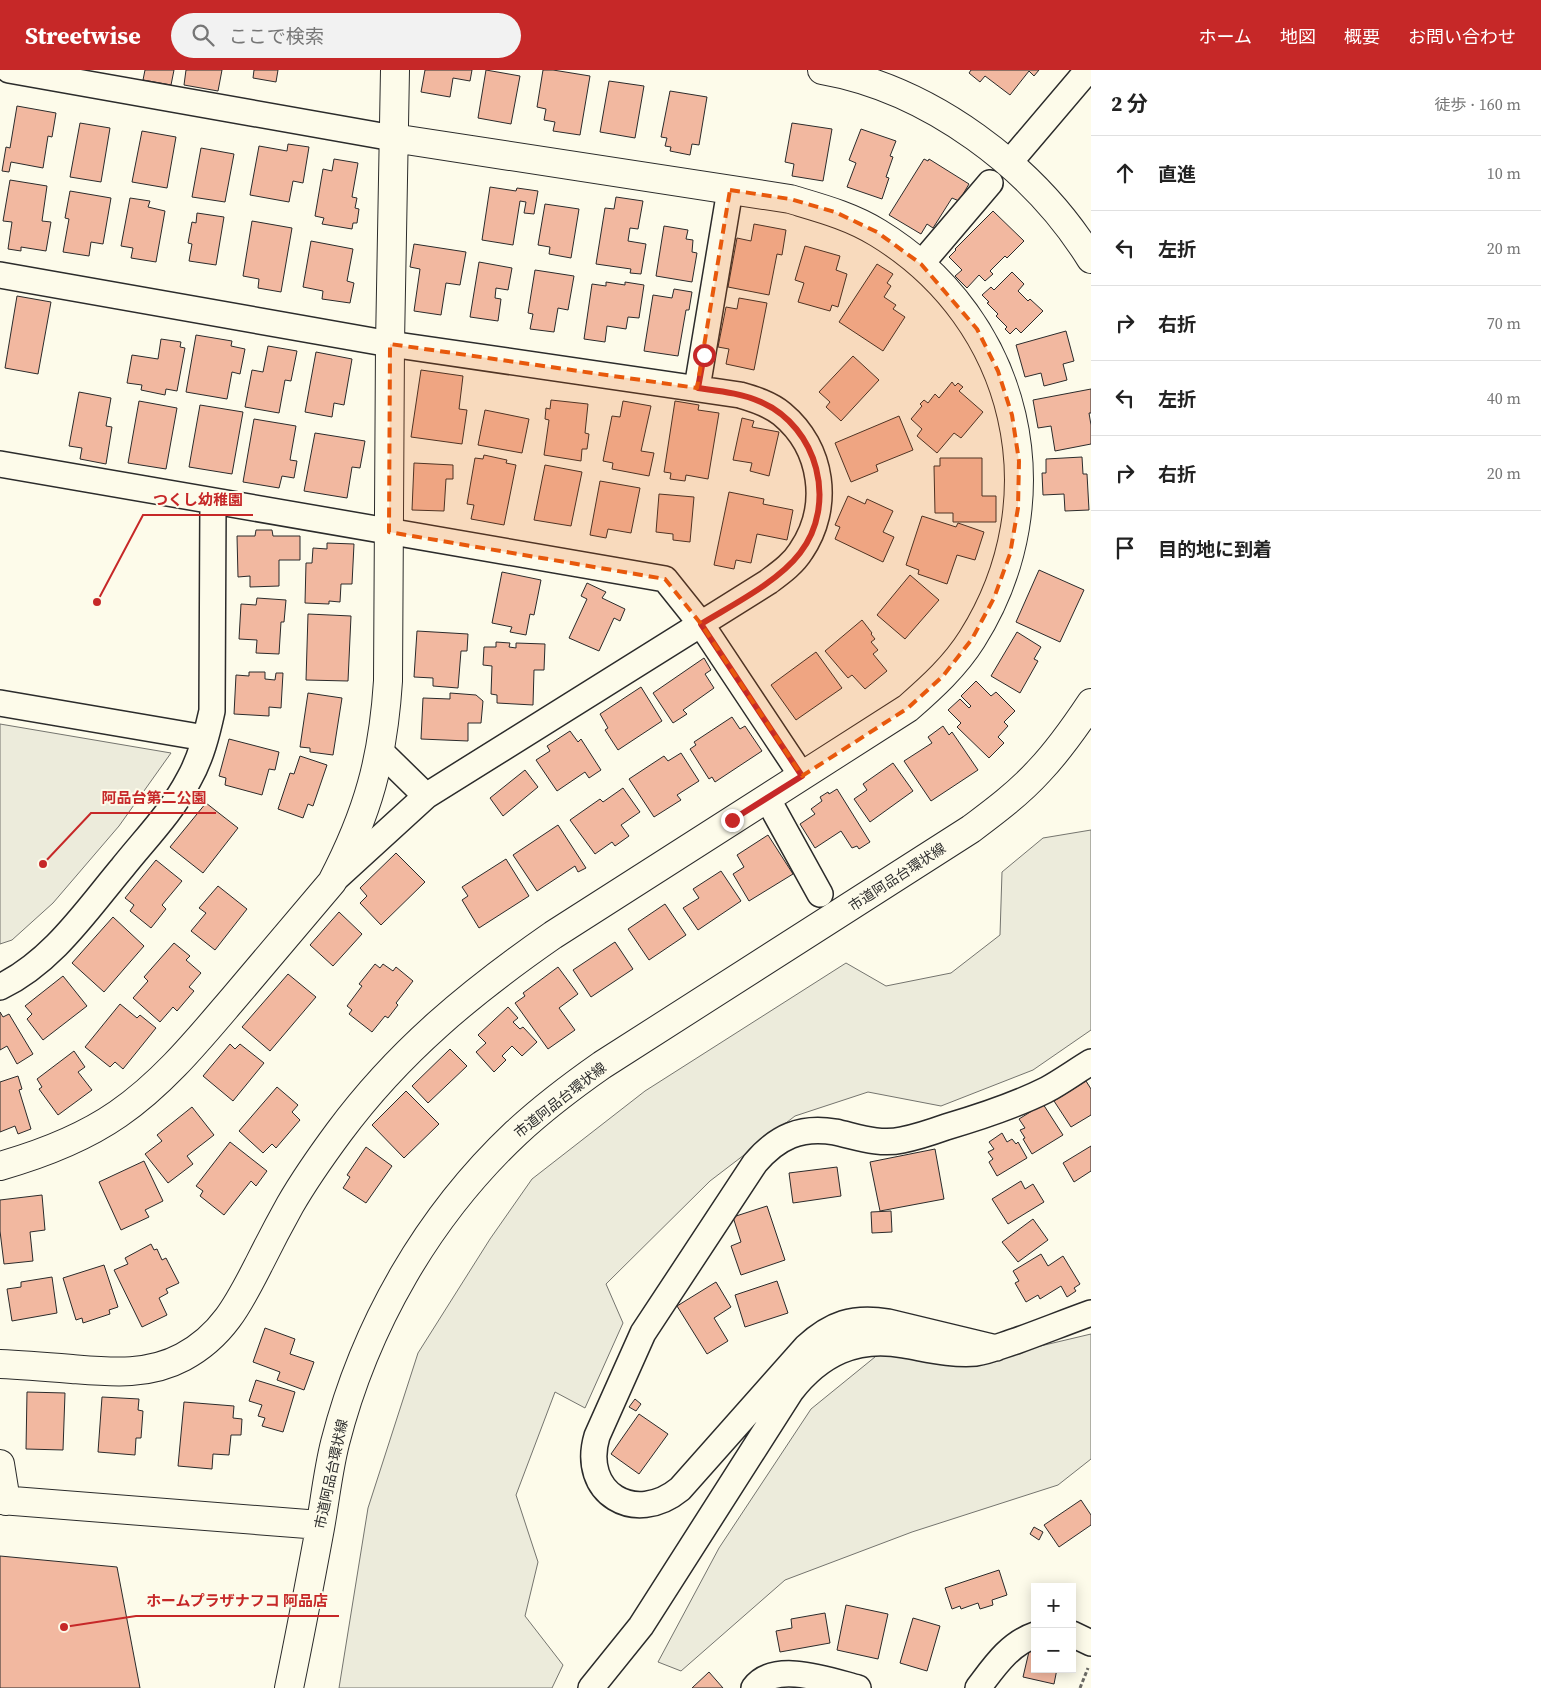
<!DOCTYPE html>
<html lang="ja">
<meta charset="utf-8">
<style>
body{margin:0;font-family:"Source Serif 4","Noto Sans JP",serif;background:#f2f2f2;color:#222}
.controls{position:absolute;right:15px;bottom:15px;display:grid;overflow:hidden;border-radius:0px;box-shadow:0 2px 12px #0003}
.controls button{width:45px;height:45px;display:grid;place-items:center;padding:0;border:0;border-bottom:1px solid #e0e0e0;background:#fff;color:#222;font:25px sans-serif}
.stop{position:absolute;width:15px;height:15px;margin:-11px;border:4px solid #c62828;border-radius:50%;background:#fff}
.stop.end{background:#c62828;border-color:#fff;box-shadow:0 1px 5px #0008}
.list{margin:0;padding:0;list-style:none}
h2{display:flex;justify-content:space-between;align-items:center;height:65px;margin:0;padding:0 20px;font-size:21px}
h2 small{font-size:16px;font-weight:400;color:#767676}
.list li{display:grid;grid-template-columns:32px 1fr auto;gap:15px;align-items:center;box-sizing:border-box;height:75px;padding:0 20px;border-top:1px solid #e0e0e0}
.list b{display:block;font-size:19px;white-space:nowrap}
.list em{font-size:16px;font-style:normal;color:#767676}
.icon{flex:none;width:28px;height:28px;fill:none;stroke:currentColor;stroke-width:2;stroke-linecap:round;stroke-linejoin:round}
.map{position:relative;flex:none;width:1091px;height:1618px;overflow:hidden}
header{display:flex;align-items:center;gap:30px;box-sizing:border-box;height:70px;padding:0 25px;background:#c62828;color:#fff}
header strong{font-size:24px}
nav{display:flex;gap:28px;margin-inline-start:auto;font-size:18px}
.search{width:350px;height:45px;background:#f2f2f2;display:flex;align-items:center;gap:12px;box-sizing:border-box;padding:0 18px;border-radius:28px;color:#767676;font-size:19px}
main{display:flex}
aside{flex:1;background:#fff}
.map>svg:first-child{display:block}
</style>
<header>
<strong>Streetwise</strong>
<div class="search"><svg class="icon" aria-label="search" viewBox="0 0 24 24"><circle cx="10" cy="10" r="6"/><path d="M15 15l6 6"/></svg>ここで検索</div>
<nav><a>ホーム</a><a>地図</a><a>概要</a><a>お問い合わせ</a></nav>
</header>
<main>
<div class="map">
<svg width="1091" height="1618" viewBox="0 0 1091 1618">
<rect width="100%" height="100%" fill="#fdfbea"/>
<path fill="#ecebdb" stroke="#74746e" d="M0,654l171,29 -52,73 -66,77 -41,37 -12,4z
M1091,760v200l-58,40 -92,36 -73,-14 -73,24 -85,65 -104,103 17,39 -38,85 -30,-16 -39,103 22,67 -13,54 38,49 -11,23h-213l29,-180 50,-155 72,-114 42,-60 113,-88 201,-128 40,23 65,-13 49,-38 2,-63 41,-34z
M1091,1264v125l-33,26 -146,47 -127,48 -104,91 -23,-9 61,-114 92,-139 75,-61 108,9z"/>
<path fill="#f2b8a0" stroke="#2b2b2b" d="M145,0h29l-3,15 -28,-5z
M186,0h36l-4,21 -34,-6z
M254,0h24l-2,12 -23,-4z
M425,0h47l-2,11 -17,-3 -3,19 -29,-5z
M486,0l34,6 -9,48 -33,-6z
M543,0h10l37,6 -10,59 -27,-4 2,-9 -11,-2 2,-11 -9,-2z
M971,0h68l-5,6 -5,-5 -19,24 -25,-19 -5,6 -11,-9z
M609,11l35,5 -9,52 -35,-6z
M670,21l37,6 -8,48 -7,-1 -2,11 -20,-4 1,-4 -6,-1 2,-8 -6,-1z
M17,36l39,7 -4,24 -4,-1 -5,32 -32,-6 -2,10 -7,-1 4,-24 4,1z
M80,53l30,5 -9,54 -31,-5z
M792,53l40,6 -9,52 -31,-5 2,-12 -9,-2z
M861,59l35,12 -6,15 3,1 -7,20 3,1 -7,21 -35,-12 9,-24 -7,-3z
M142,61l34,6 -9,51 -35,-6z
M288,74l21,3 -6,36 -10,-2 -4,21 -39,-7 9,-49 28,5z
M201,78l33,6 -9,48 -33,-5z
M334,89l24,4 -6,34 5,1 -2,10 4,1 -2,14h-4l-1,6 -30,-5 2,-6 -9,-2 8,-47 9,2z
M924,89l4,2 1,-2 40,25 -10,17 -7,-3 -19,30 -6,-4 -6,10 -32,-19z
M10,110l37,6 -5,35 9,1 -5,29 -25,-4v4l-13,-2 4,-27 -9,-1z
M490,117l26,4 1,-3 21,3 -4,23 -10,-1 2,-11 -6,-1 -7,44 -31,-5z
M70,121l41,7 -8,46 -12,-2 -2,14 -26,-4 6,-33 -4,-1z
M616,127l27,4 -5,28 -8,-1 -2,13 18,3 -5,30 -11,-1 1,-4 -35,-5 9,-56 9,1z
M130,128l20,3 -2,6 17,4 -9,51 -25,-4 2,-10 -12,-2z
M545,134l34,5 -8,49 -22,-4 1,-7 -12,-2z
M993,141l31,30 -17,17 -2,-2 -15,15 3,3 -8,7 -6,-6 -12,13 -12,-12 7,-6 -13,-13 7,-7 -1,-1z
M197,143l27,4 -8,48 -27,-4 3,-17 -4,-1 4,-21 4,1z
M252,151l40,7 -11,64 -23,-4 1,-9 -16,-3z
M754,154l32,6 -4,25 -5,-1 -8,41 -41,-8 9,-49 14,3z
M664,156l24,4 -2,9 7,1 -1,12 5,1 -5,29 -36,-6z
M311,171l42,8 -6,32 7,2 -4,20 -28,-4 1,-8 -20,-4z
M414,174l52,8 -6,33 -14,-2 -5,32 -27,-4 6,-42 -10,-2z
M805,176l35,10 -4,14 11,4 -9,33 -6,-2 -2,6 -32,-9 6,-19 -9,-3z
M479,192l33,6 -4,22 -12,-2 -1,10 6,1 -3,22 -28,-4z
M877,194l16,10 -6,9 4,3 -7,11 12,8 -3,4 12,8 -22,34 -44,-29z
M535,200l39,6 -6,34 -10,-2 -4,24 -24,-3 3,-15 -5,-1z
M1012,202l12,12 -6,7 10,10 2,-2 13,12 -22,22 -5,-5 -6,6 -5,-5 2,-2 -11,-11 2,-2 -11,-11 2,-1 -7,-7 9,-8 3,3z
M606,212l19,3v-3l19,3 -5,33 -11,-1 -2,12 -19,-3 -2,16 -21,-3 8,-55 14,2z
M674,219l18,3 -3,18h-3l-8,46 -34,-5 9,-56 19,3z
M17,226l34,6 -13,72 -33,-6z
M739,228l28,5 -13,67 -28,-6 3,-15 -11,-2 8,-40 11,2z
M1066,261l8,30 -11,3 4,16 -23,6 -3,-13 -16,4 -9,-32z
M196,265l36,6 -1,5 14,3 -5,25 -8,-2 -5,27 -41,-7z
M161,269l20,3 -1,5 5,1 -8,43 -11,-2 -1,6 -24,-5 1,-5 -15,-2 5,-28 26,4z
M268,276l29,5 -6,30 -6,-1 -6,33 -34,-6 7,-37 11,2z
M316,282l36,7 -8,46 -10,-2 -2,14 -27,-5z
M853,286l26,24 -38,41 -15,-14 4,-5 -11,-10z
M421,300l42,6 -4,33 8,1 -5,34 -51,-7z
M952,312l3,4 3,-3 5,4 -4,4 24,21 -22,26 -7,-5 -17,20 -20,-17 5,-7 -11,-10 11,-13 -2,-2 4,-4 4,3 7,-9 4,4z
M1091,319v24h-2l2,12v19l-36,7 -4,-25 -13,2 -5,-28z
M79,322l32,6 -5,28 6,1 -6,37 -26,-5 2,-11 -13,-2z
M551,330l37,4 -3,29 4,1 -2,15h-5l-1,12 -37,-6 5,-35 -4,-1 1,-11 4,1z
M139,331l38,7 -11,61 -38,-6z
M623,331l28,5 -10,45 13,2 -5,23 -37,-7 1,-6 -10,-2 9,-45 8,1z
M675,331l24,4 -1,5 21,3 -11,66 -22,-4 -1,6 -15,-2 1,-6 -7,-1z
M200,335l43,7 -11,62 -43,-7z
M485,340l44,9 -7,34 -44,-8z
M899,346l14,34 -37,15 2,6 -27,11 -16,-39z
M742,348l12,3 -2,6 27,5 -10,44 -19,-5 2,-8 -19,-3z
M254,349l42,7 -6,34 7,1 -3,17 -12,-2 -3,12 -36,-6z
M315,363l50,8 -5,27 -8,-1 -5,31 -43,-7z
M484,385l23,5 -1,3 10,2 -12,60 -33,-6 3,-14 -7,-1 8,-46 8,1z
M1082,387l1,17h4l2,36 -24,1 -1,-17 -21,1 -1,-22h4v-14z
M940,388h42v38h14v26h-43v-9h-18l-1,-47h6z
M414,393l39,2v14h-7l-2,32 -32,-1z
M545,395l37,7 -11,54 -37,-6z
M600,411l40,7 -9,45 -23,-4 -2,9 -16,-3z
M729,422l35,7 -1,5 30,6 -6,30 -30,-6 -6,29 -15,-3 -2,9 -20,-4z
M659,424l35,3 -4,45 -17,-2v-6l-17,-2z
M848,426l17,8 2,-5 26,12 -10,21 11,5 -11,25 -48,-23 5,-12 -5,-2z
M922,446l34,11 2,-4 26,9 -9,28 -18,-5 -10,29 -29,-10 1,-4 -13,-5z
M256,460h16l1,6h27v24h-21v26l-29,1v-11l-12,1 -1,-41h18z
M327,473l27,1 -2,40h-11l-1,18 -11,-1v3l-24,-1 1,-40h6l1,-15 14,1z
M1039,500l45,20 -24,52 -44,-20z
M502,502l39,8 -7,35 -4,-1 -4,21 -16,-3 2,-5 -20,-4z
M910,505l29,25 -34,39 -28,-24z
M587,513l19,9 -4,6 23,11 -5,12 -6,-3 -15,33 -30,-13 18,-39 -6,-3z
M257,528l29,2 -2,22h-3l-2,32 -23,-1 1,-13 -18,-1 2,-35 15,1z
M308,544l43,2 -3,65 -42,-1z
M862,550l10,13 -1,1 4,5 -4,3 7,8 -5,4 14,17 -22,18 -13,-14 -4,3 -23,-27z
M417,561l51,3 -1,17h-6l-3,37 -25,-2v-8l-19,-1z
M1017,562l24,15 -7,12 4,2 -18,32 -29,-17z
M496,572l14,1 -1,4 7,1v-5l29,1 -1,26h-10l-1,35 -36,-2v-8l-6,-1 1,-28 -9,-1 1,-18h12z
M816,582l26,36 -46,32 -25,-35z
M704,588l7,12 -6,4 9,14 -31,22 4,4 -14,9 -20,-30z
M249,602h16v7l10,1 1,-7h7l-2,35 -12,-1v9l-35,-2 2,-39 13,1z
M976,611l15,15 5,-4 19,19 -11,11 4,4 -10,11 6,6 -15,15 -32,-31 4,-4 -13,-13 12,-11 9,9 2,-2 -10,-10z
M641,617l21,34 -44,29 -13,-20 3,-2 -8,-14z
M308,623l34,5 -9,57 -23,-3v-4l-10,-1z
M450,623l26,2 7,6 -2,22h-13v18l-47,-2 2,-41 27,1z
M732,647l8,12 5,-3 17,25 -47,31 -3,-5 -3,2 -19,-30 6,-4 -2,-3z
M943,656l6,9 3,-3 26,38 -47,31 -27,-40 28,-18 -4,-6z
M570,661l8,11 3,-3 20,31 -12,8 -4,-6 -28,19 -21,-31 14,-9 -3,-5z
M229,669l50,13 -4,18 -6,-1 -7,26 -37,-10 1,-7 -7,-2z
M681,683l18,28 -22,14 4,5 -27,17 -25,-38 35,-23 4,5z
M300,686l27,9 -14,41 -5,-2 -5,14 -25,-9 12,-36 4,1z
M893,693l20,28 -43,31 -16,-23 13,-9 -4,-6z
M525,700l13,17 -35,29 -13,-18z
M623,718l17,24 -19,13 8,11 -14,10 -3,-4 -17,12 -25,-34 30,-21 3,3z
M837,719l33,53 -11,7 -2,-3 -5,2 -11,-17 -26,17 -15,-24 15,-10 -4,-5 11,-8 -2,-4 8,-5 1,2z
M206,733l32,25 -35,45 -33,-26z
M558,755l28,43 -8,4 -3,-6 -38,25 -24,-36z
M768,765l25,39 -44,27 -16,-27 11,-7 -7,-12z
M396,783l29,29 -44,43 -21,-22 7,-7 -7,-8z
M506,789l23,37 -50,32 -17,-28 6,-4 -6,-9z
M156,790l26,21 -20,24 4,4 -15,19 -21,-17 4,-6 -9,-7z
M721,801l20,30 -43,29 -15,-22 16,-10 -6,-9z
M218,816l29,23 -32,41 -24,-19 15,-18 -7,-5z
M665,834l21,31 -37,25 -21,-31z
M339,842l23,22 -29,32 -23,-21z
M113,847l31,29 -40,46 -32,-29z
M615,872l18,27 -42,28 -18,-27z
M174,873l16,13 -4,4 15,13 -12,14 5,4 -17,20 -4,-4 -13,15 -27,-24 15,-17 -4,-4z
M375,894l5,4 3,-4 10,7 3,-4 17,14 -17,22 2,2 -10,13 -3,-2 -13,16 -23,-18 3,-4 -5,-4 15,-20 -3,-2z
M558,897l20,27 -19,14 16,22 -27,19 -33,-46 10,-7 -2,-3z
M288,904l28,23 -46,54 -28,-24z
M63,906l24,30 -44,34 -16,-21 5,-5 -7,-8z
M120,934l17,14 3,-3 16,13 -33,41 -8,-7 -5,5 -25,-20z
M508,937l10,11 -5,4 7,7 3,-2 14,15 -15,14 -10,-10 -10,10 4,4 -12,12 -18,-20 10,-9 -8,-8z
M0,942l3,5 6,-3 24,40 -16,10 -10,-18 -7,4z
M230,974l5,5 5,-5 24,19 -31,38 -30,-25z
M450,979l17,17 -39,37 -16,-17z
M74,981l11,16 -7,5 14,18 -34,25 -19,-26 3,-2 -5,-8z
M18,1006l4,13 -3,1 12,39 -13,5 -3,-8 -15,6v-50z
M1086,1011l5,8v26l-20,12 -17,-26z
M277,1017l21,18 -6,7 8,8 -24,28 -4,-4 -9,9 -24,-22z
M406,1021l33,33 -35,34 -32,-33z
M1043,1034l20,31 -31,19 -9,-15 2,-1 -5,-8 5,-2 -6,-9z
M192,1037l22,28 -27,21 6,8 -25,19 -23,-29 17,-13 -5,-6z
M1002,1063l5,9 5,-3 4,5 2,-2 9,16 -30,18 -8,-14 4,-3 -5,-7 6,-3 -5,-7z
M230,1072l37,29 -11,15 -5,-5 -27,34 -24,-19 3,-5 -7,-5z
M1091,1076v25l-17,11 -11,-19z
M366,1077l26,19 -26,37 -23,-15 7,-11 -3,-2z
M935,1079l9,50 -64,12 -10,-49z
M144,1091l19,40 -18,9 4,7 -28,13 -22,-48z
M837,1097l4,29 -48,7 -4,-30z
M1021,1111l4,8 8,-5 11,18 -36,22 -16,-25z
M42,1125l3,35 -15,2 3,29 -29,3 -4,-33v-31z
M767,1136l18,54 -44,15 -10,-29 10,-4 -8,-25z
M891,1141l1,21 -20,1 -1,-21z
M1033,1149l15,21 -30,22 -16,-20z
M151,1174l3,6 3,-1 5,11 4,-2 13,25 -13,6 2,4 -9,5 8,17 -25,12 -28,-57 14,-6 -3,-6z
M1041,1184l7,12 15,-10 17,28 -6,4 2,3 -9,6 -6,-11 -21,13 -2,-4 -12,7 -11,-19 4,-2 -6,-10z
M104,1195l14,42 -9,3 1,4 -27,9 -1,-5 -6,2 -13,-42z
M52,1207l5,36 -45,8 -5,-32 14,-2v-5z
M777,1211l11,32 -43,14 -10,-32z
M716,1212l15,25 -17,11 14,23 -21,13 -30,-48z
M265,1258l30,11 -5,15 24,8 -10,28 -27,-10 3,-8 -27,-10z
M256,1310l39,12 -12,40 -21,-6 3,-8 -7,-2 4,-11 -13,-4z
M27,1322l38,1 -2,57 -37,-1z
M102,1327l37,2 -1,11 5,1 -2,27h-5l-1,17 -37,-3z
M635,1329l6,5 -5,7 -7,-4z
M184,1332l50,4 -1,12 9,1 -1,16h-10l-2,20 -16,-1 -1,15 -34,-3z
M639,1344l29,20 -29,40 -28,-20z
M1081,1430l10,15v10l-32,22 -15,-22z
M1034,1457l9,5 -4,8 -9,-6z
M0,1486l117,11 23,121h-140z
M999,1500l8,25 -15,5 1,5 -13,4 -2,-6 -17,6 -1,-3 -8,3 -7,-21z
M846,1535l42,9 -10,45 -41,-9z
M825,1543l5,30 -50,9 -4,-21 16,-3 -1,-9z
M913,1548l27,8 -13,45 -27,-8z
M1031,1573l4,1v25h22l-3,15 -31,-7z
M709,1602l14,16h-31z"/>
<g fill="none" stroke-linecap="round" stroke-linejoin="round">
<defs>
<path id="street" d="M9,0l384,68
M1009,93l79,-93
M921,194l69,-81
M0,205l390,69 350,51c14,4 30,9 42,19 41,34 49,93 19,137 -8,13 -21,22 -33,31l-342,214 -92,84
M697,318l33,-198
M0,394l665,115 36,45 101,152
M0,633l205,35
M380,681l46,45
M767,728l53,96
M0,917c52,-25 86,-76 122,-119 23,-29 50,-56 67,-89 12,-21 18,-45 23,-68l1,-209
M996,1278l-108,-26c-35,-6 -57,2 -82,25l-126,142c-45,37 -100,4 -83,-53l46,-103 112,-170c22,-26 46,-37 80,-31 23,5 44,13 67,8 15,-3 30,-8 44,-13 34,-10 68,-21 100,-37 15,-8 30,-19 45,-28
M1072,1564l19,9
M591,1618l50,-62 150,-235c29,-37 65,-55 113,-46 24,4 47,10 72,8 13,-2 27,-8 40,-12 25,-9 50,-19 75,-28
M754,1618c20,-28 77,-7 104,0
M978,1618c16,-21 31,-44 57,-53"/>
<path id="secondary" d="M822,0c108,19 212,97 269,189
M0,1096c42,-12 82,-27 118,-52 45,-31 80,-74 115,-115 33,-39 66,-78 99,-117 36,-69 51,-123 56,-201l2,-337 5,-274
M0,1294c24,1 48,3 72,5 38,3 76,7 111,-12 41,-22 57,-56 77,-95 10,-20 20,-39 30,-57 15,-26 32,-50 49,-73 60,-81 132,-140 214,-197l355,-227c24,-21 47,-42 64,-69 89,-141 48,-319 -94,-406 -27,-17 -58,-25 -88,-34l-397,-61
M0,1394l6,37
M0,1430l320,25
M289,1618c11,-53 21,-106 31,-160 5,-28 8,-57 15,-85 30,-118 93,-227 181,-310 27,-25 56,-47 86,-68l369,-236c24,-18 48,-36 68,-58 20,-21 36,-44 52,-68"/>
</defs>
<use href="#street" stroke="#2b2b2b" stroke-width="28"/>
<use href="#secondary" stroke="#2b2b2b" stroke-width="30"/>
<path stroke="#6a6964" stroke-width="3" stroke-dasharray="4 2.5" stroke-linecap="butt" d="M1080,1618l8,-20"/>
<use href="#street" stroke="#fdfbea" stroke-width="25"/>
<use href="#secondary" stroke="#fdfbea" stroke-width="28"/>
</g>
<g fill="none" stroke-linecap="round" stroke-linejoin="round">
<path stroke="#c62828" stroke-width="6" d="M704,285l-6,33c21,3 43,5 63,14 57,25 77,102 39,151 -22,29 -68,52 -99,71l101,152 -70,44"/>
</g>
<path fill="#e8590c" fill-opacity="0.2" stroke="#e8590c" stroke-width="4" stroke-dasharray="10 6" stroke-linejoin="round" d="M730,120l60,9 45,13 42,20 44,32 56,65 21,42 14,44 7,46 -1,47 -8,46 -16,44 -22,41 -29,37 -35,32 -106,68 -101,-152 -36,-45 -276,-47 1,-188 307,44z"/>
<g text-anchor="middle" stroke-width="4" stroke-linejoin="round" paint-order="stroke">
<g font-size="14" fill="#2b2b2b" stroke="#fdfbea">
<text transform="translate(897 807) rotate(-33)" y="5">市道阿品台環状線</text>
<text transform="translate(560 1030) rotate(-38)" y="5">市道阿品台環状線</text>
<text transform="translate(331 1404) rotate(-78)" y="5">市道阿品台環状線</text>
</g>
</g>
<path fill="none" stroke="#c62828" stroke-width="2" d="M97 532L143 445H253M43 794L91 743H216M64 1557L136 1546H339"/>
<g fill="#c62828" stroke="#fdfbea" stroke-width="2">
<circle cx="97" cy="532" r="5"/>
<circle cx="43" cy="794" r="5"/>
<circle cx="64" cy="1557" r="5"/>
</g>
<g font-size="15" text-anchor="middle" font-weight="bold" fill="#c62828" stroke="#fdfbea" stroke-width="4" stroke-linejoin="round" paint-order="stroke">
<text x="198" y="435">つくし幼稚園</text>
<text x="154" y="733">阿品台第二公園</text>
<text x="237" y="1536">ホームプラザナフコ 阿品店</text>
</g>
</svg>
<div class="controls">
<button>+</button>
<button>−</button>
</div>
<div class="stop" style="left:704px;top:285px"></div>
<div class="stop end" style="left:732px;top:750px"></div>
</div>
<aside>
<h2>2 分<small>徒歩 · 160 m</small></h2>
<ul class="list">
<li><svg class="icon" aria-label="ahead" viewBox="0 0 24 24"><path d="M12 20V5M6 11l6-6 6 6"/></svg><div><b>直進</b></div><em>10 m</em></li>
<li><svg class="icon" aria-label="left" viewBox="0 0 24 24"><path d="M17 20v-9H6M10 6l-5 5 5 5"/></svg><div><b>左折</b></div><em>20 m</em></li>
<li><svg class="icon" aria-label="right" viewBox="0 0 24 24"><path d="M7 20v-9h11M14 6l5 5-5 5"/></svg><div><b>右折</b></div><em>70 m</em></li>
<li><svg class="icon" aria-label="left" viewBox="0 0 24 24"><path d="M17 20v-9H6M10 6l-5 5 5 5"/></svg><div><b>左折</b></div><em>40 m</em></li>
<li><svg class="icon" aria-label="right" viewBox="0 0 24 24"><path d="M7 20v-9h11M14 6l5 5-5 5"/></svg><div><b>右折</b></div><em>20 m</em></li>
<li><svg class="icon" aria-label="arrive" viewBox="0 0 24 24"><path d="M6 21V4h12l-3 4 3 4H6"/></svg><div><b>目的地に到着</b></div></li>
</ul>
</aside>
</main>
